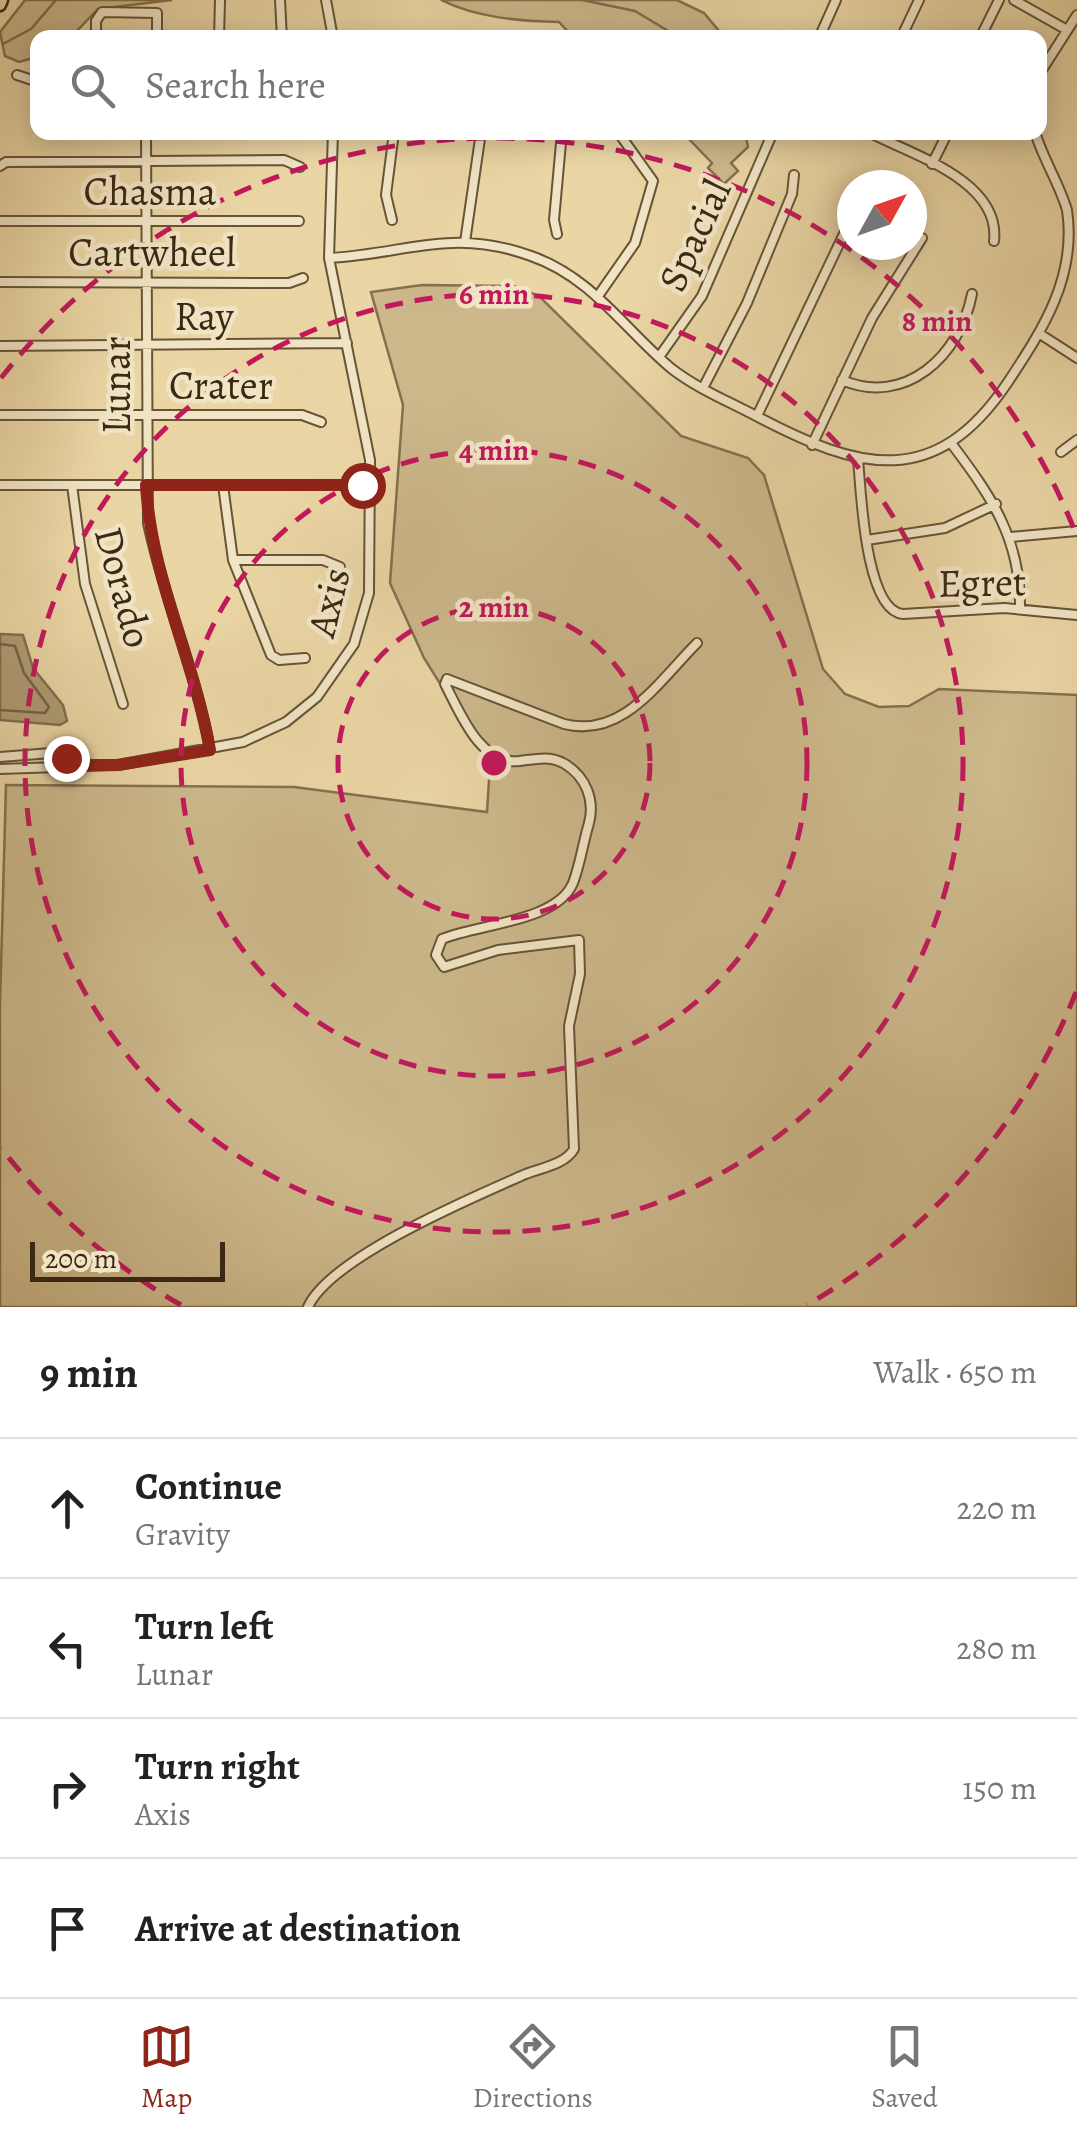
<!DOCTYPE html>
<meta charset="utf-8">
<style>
body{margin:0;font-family:Alegreya,serif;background:#f2f2f2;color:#222}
.compass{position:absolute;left:837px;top:170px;width:90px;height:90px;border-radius:50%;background:#fff;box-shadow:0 5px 25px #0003;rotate:50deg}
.scale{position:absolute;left:30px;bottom:25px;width:195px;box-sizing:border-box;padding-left:10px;border:5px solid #3b2913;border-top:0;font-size:28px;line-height:35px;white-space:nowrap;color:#3b2913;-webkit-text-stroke:8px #f1e4c4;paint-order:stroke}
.stop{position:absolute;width:30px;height:30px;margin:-22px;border:8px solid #8f2418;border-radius:50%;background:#fff}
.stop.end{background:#8f2418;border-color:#fff;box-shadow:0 2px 10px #0008}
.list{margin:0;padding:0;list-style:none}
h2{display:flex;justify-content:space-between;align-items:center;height:130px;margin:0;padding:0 40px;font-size:42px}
h2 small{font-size:32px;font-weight:400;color:#767676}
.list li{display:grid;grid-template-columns:65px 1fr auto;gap:30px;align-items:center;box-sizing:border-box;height:140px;padding:0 40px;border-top:2px solid #e0e0e0}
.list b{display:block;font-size:38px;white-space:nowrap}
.list p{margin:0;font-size:32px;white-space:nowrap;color:#767676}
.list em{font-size:32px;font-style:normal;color:#767676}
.icon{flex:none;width:55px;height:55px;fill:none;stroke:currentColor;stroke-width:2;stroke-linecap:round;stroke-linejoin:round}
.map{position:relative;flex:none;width:1077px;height:1307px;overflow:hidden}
.search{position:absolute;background:#fff;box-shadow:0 5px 25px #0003;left:30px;right:30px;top:30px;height:110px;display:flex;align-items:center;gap:25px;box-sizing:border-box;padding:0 35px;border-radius:20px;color:#767676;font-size:38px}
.sheet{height:690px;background:#fff}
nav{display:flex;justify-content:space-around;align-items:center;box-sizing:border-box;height:140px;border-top:2px solid #e0e0e0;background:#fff;font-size:28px;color:#767676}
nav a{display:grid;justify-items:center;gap:5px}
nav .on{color:#8f2418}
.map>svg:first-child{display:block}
</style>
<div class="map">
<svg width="1077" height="1307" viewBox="0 0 1077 1307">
<rect width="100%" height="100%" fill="#ead5a4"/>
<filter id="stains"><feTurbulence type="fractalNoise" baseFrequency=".002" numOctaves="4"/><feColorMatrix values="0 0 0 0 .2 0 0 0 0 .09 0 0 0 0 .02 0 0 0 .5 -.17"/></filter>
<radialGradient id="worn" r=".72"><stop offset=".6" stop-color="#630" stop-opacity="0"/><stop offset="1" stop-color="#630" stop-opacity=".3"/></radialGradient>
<path fill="#ccb88b" stroke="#84704f" stroke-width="2.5" d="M25,0h147l-74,9 -27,28 -33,1 -1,19 -18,5 -14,-6 -5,-24z
M441,0h236l27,13 20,24h-151l-14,-15c-39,-1 -82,-4 -118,-22z
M690,133l56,3 2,11 -17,16 7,8 -14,13 -16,-16 4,-5 -26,-27z
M422,285l92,1 25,10 142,140 67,22 16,17 59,194 22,25 34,13 30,-1 30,-17 138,6v612h-1077v-303l6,-219 288,2 193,25 3,-48 -66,-106 -34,-75 13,-178 -32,-113z"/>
<path fill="#ae9b73" stroke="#806d4d" stroke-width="2.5" d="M0,634l23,1 10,33 30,37 4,16 -7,4 -60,-5z"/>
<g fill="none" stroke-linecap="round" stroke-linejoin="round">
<path stroke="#746243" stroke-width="2.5" d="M0,644l15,2 9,27 25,34 -4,6 -45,-3"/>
<path stroke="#806d4d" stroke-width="2.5" d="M582,0l53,11 45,27
M3,44l28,-15 25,-29"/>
<defs>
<path id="minor" d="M280,0l2,38
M326,0l7,38
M1014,0l53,30
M96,38v-17l6,-9 55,1v25
M219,38l1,-38
M819,38l17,-38
M901,38l18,-38
M980,38l19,-38
M1040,73l37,-58
M17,75l21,7
M146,132l2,391c16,77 48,148 62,227
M868,132c43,22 133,49 126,109
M932,164l16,-32
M0,166l6,-4 278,-2 16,7
M392,220l-6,-25 8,-63
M0,221h299
M557,234l-3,-14 8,-88
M465,242l16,-110
M329,258c78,-4 122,-31 202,-2 61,21 94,74 141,113 26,20 58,33 86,48 101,53 177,74 250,-35 35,-53 69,-105 59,-172 -8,-27 -24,-51 -32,-78
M0,282l289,1 14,-5
M598,296l37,-53 18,-62 -35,-49
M1040,334l37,24
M0,346l347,-3
M659,357l43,-61 71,-164
M842,380c63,27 118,-24 130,-86
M703,388l44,-85 45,-109 2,-19
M0,415h302l19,7
M757,416l95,-199
M951,443c40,53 70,96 69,165
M812,445l60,-127 50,-80
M1061,452l16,-12
M858,459c3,32 7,152 45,155l101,-6 73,7
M0,485h371
M72,485l13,99 38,120
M223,485l10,75 38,95 8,5 26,-2
M1011,537l66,-6
M867,540l78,-12 51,-24
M233,560h90l17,7
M0,757l51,-4 23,12
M0,769l118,-4 125,-23 43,-20 31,-25 37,-53 15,-51 1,-133 -41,-202 4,-126
M308,1307c22,-49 161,-108 213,-131 17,-8 43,-10 53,-27l-5,-123 11,-52 -1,-34 -81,10 -54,17 -8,-12 6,-16c35,-15 115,-17 131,-56 7,-18 10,-40 16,-60 6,-23 -3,-46 -24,-59 -15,-9 -29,-5 -45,-3 -39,5 -59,-46 -75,-77l2,-5 117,45c59,15 95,-43 133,-81"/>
<path id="major" d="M0,5l2,-5"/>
</defs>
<use href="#minor" stroke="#675437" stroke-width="12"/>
<use href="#major" stroke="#3b2913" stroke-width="15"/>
<use href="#minor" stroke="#f1e4c4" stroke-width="8"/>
<use href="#major" stroke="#ead5a4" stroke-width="10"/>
</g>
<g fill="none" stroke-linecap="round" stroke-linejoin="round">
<path stroke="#8f2418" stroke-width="12" d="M66,758l8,7h44l92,-15c-16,-91 -59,-173 -64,-265h216"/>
</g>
<g fill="none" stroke="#c2185b" stroke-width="5" stroke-dasharray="18 12">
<circle cx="494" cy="763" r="156"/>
<circle cx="494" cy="763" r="313"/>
<circle cx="494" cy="763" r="469"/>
<path d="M1076 992A626 626 0 0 1 807 1305M181 1305A626 626 0 0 1 1 1148M1 378A626 626 0 0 1 1076 534"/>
</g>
<g text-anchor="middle" stroke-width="9" stroke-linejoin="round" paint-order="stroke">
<g font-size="40" fill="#3b2913" stroke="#f1e4c4">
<text x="150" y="205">Chasma</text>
<text transform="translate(694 235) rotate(-65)" y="14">Spacial</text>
<text x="152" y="266">Cartwheel</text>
<text x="204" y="330">Ray</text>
<text transform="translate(116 385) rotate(-90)" y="14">Lunar</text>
<text x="221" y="399">Crater</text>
<text transform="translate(982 582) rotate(-1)" y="14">Egret</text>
<text transform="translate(124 587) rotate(75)" y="14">Dorado</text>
<text transform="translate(328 602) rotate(-76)" y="14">Axis</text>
</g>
</g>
<circle cx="494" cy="763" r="15" fill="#c2185b" stroke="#f1e4c4" stroke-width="5"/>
<g font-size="30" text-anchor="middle" font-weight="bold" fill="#c2185b" stroke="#f1e4c4" stroke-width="9" stroke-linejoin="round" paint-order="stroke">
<text x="494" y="304">6 min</text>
<text x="937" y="331">8 min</text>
<text x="494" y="460">4 min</text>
<text x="494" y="617">2 min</text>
</g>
<rect width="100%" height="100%" filter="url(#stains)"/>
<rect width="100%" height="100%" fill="url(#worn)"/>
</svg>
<svg class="compass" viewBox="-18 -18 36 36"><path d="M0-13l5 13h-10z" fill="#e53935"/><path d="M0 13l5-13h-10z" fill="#767676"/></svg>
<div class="scale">200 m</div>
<div class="stop" style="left:362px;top:485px"></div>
<div class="stop end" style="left:66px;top:758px"></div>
<div class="search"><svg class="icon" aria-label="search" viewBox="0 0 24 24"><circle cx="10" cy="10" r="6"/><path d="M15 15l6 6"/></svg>Search here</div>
</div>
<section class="sheet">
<h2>9 min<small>Walk · 650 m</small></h2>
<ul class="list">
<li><svg class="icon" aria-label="ahead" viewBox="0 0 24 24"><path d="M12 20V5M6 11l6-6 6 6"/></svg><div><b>Continue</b><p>Gravity</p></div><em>220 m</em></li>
<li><svg class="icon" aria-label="left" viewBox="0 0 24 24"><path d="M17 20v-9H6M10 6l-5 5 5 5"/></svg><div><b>Turn left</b><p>Lunar</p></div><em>280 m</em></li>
<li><svg class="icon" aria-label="right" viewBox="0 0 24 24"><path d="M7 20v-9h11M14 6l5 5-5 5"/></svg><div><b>Turn right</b><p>Axis</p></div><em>150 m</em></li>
<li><svg class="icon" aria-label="arrive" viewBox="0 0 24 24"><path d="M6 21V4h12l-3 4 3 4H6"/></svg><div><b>Arrive at destination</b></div></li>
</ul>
</section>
<nav>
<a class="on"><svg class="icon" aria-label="map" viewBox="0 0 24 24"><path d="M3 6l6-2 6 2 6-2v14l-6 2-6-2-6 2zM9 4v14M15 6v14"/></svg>Map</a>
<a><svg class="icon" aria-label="directions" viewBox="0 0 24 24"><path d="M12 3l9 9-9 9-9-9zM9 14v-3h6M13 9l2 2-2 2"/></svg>Directions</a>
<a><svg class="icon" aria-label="saved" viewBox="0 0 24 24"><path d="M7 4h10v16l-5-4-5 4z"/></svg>Saved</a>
</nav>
